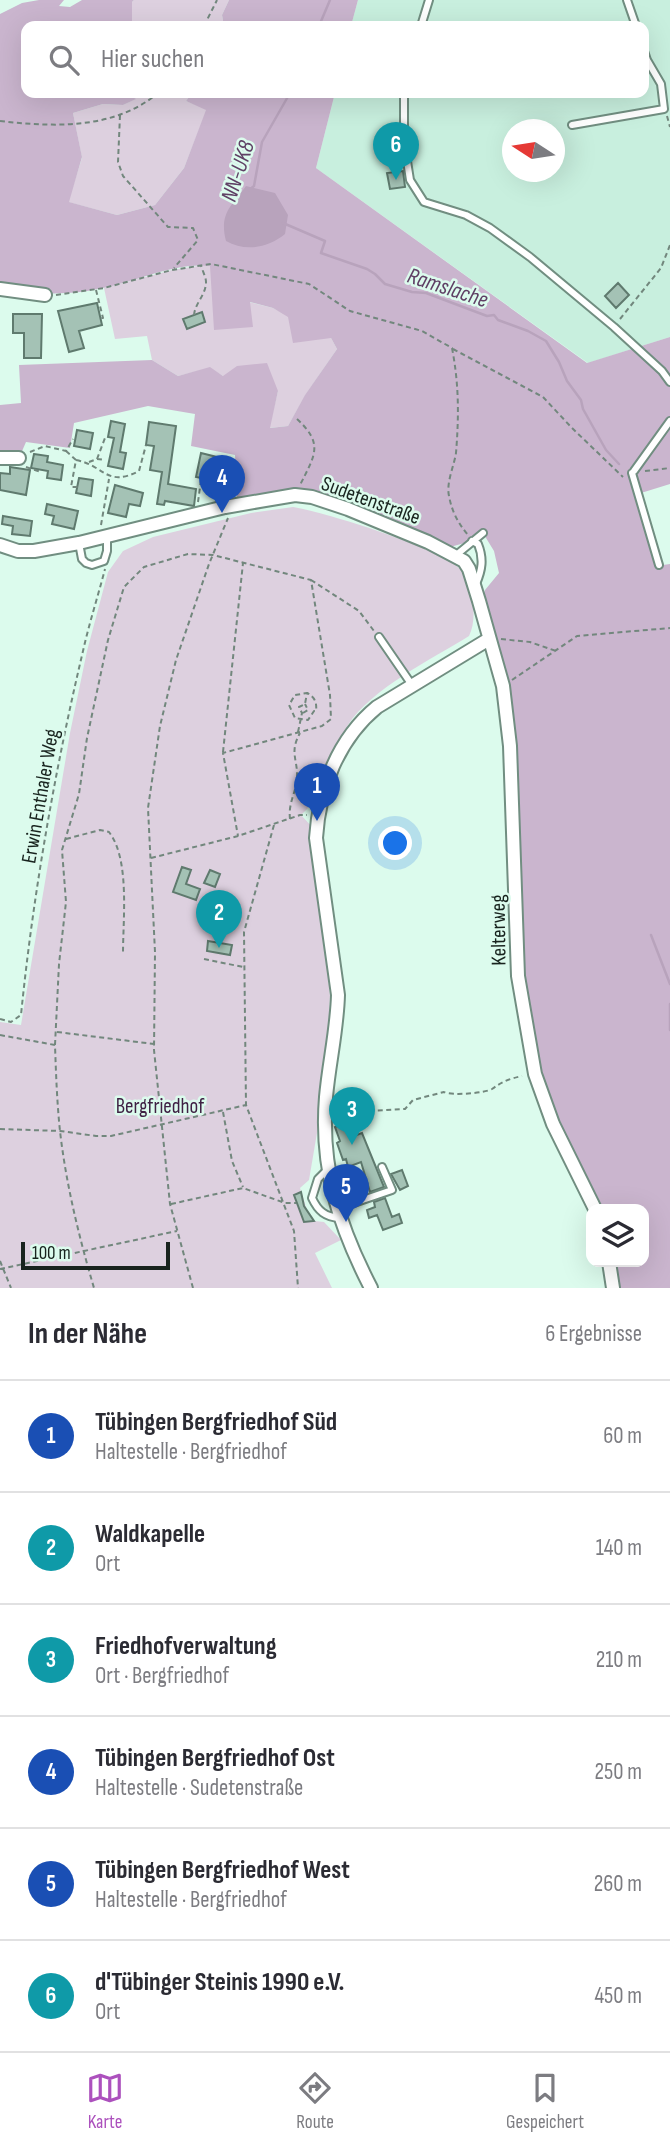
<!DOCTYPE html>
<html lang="de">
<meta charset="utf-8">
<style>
body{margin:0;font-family:"Sofia Sans Condensed",sans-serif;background:#f2f2f3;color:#2b2b33}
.controls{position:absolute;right:21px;bottom:21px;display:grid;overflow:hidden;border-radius:14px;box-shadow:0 7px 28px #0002}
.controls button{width:63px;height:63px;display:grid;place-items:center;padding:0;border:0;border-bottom:2px solid #e1e1e2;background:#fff;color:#2b2b33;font:35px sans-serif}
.compass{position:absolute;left:502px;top:119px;width:63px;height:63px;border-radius:50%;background:#fff;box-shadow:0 7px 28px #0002;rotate:282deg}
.scale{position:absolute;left:21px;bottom:18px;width:149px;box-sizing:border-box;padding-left:7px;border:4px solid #18231e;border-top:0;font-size:19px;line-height:24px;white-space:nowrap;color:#18231e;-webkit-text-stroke:5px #dcfbed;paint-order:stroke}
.you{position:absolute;left:396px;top:844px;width:24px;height:24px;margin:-18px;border:5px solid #fff;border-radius:50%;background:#1a73e8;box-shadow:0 0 0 10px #1a73e833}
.badge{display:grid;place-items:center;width:46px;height:46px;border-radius:50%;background:#ac51bd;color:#fff;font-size:23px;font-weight:700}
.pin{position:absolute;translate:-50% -58px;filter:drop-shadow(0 2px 4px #0008)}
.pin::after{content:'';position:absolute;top:37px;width:24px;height:21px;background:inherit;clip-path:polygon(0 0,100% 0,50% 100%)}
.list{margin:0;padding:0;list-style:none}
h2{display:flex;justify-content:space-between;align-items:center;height:91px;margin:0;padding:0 28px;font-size:30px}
h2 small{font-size:23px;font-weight:400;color:#7c7c81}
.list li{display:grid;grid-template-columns:46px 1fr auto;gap:21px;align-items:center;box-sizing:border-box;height:112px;padding:0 28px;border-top:2px solid #e1e1e2}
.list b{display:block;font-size:26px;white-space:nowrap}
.list p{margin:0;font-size:23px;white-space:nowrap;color:#7c7c81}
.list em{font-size:23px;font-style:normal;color:#7c7c81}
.icon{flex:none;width:38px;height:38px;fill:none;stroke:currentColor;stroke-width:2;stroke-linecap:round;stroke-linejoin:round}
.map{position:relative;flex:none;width:670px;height:1288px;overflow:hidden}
.search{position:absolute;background:#fff;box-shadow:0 7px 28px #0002;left:21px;right:21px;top:21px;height:77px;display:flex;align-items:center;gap:18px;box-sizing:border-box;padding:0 24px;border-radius:14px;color:#7c7c81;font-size:26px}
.sheet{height:763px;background:#fff}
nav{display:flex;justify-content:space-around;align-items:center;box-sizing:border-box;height:98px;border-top:2px solid #e1e1e2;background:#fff;font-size:19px;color:#7c7c81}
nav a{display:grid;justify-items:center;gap:4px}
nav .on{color:#ac51bd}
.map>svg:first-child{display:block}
</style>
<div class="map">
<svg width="670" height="1288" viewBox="0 0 670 1288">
<rect width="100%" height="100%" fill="#dcfbed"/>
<path fill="#c8efde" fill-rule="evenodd" d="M358,0h312v337l-82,26 -272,-195 19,-75h309v-67h-293zM512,130h42v42h-42z"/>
<path fill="#ddd0df" d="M134,0h95l-7,15 2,11h-101l8,-1 1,-23z
M126,93h66l-6,8 21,8 -23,59 -29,37 -38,10 -49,-13 14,-44 -9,-45 30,-9 20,1 12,-6z
M211,264l38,38 24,6 58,30 6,11 -31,45 -18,32 -19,2 9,-37 -55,-15 -13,-8 -32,8 -26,-16 -5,-24 -32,3 -11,-51 68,-18z
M293,507c28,4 151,42 167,62 13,16 18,50 9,67 -37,23 -98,53 -121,89 -20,30 -19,65 -47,90l13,14 16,167 -2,44 -11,93 -8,47 -9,8 7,22 7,11 10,1 17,18 -26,13 17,35h-332v-266l21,3 49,-292 17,-82 21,-79 15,-21 30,-14 98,-24z"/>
<path fill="#cab5ce" d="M39,0h25l-5,6 11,1 12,-7h52l-2,2v23l-106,1v67h100l10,6 -13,6 -20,-1 -30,9 9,44 -13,45 48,13 38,-10 29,-37 22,-58 -20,-9 6,-8h143l-19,75 271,195 83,-26v147l-29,9 22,72 7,-1v724h-54l-4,-26h32v-53h-46l-41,-86 -18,-50 -17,-98 -9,-230 -31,-146 3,-9 14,-17 -5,-22 -11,-18 -11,8 -22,6 -101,-45 -37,-11 -17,-2 -58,9 -2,-43 -44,-9 4,-32 -47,-8 -74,17 -4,25 -44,-6 -7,16h-19v-53l21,-2 -2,-38 133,-5 26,16 32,-9 13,9 14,-10 30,-3 11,28 -8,37 18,-2 17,-31 32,-46 -6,-11 -38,5 -5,-26 -15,-9 -23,-6 3,25 -39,3 -4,-64c-35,-4 -72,15 -107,22 -37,8 -66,6 -103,1v-275l22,-11z
M229,0h129l-7,26h-127l-2,-11z"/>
<path fill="#b8a3bc" d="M246,186l29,7 13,22 -3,19c-17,14 -40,18 -59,7 -7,-27 5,-35 20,-55z"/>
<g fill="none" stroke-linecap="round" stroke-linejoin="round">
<path stroke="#b8a3bc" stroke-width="2.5" d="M319,26l11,-26
M249,190l5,-4 8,-44 28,-49
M283,223l42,18 -4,12 46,16 8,5 10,10 27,8 14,1 61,23 7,-1 4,5 30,11 18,10 13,21 8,19 14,19 2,9 23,41 13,14
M651,935l19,49
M670,1004v26"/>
</g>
<path fill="#a4c2b5" stroke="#5f7a6e" stroke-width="2" d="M403,171l2,16 -15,2 -3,-16z
M618,283l11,12 -13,13 -11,-12z
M97,303l5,22 -23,6 5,17 -15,4 -11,-41z
M202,312l3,10 -18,7 -4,-10z
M13,314h29l-1,44h-17v-25h-11z
M111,421l14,3 -5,28 6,1 -3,16 -15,-3 6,-28 -6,-1z
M149,422l27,4 -8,58 28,5 -2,17 -29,-5 -1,4 -7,-1 5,-32 -12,-2 4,-24 -8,-1z
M77,430l16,3 -3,16 -16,-3z
M201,453l16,4 -1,4 12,3 -3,16 -13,-3v3l-16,-3z
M34,454l14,2 -1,6 16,3 -2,15 -14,-2 1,-7 -17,-3z
M10,467l20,3 -4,25 -26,-5v-17l10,1z
M79,478l14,2 -2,16 -15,-3z
M115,485l28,8 -3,13 -11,-2 -3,13 -18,-4z
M47,504l31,7 -4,18 -22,-5 2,-8 -9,-2z
M3,516l29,5 -2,15 -18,-2 1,-8 -11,-2z
M182,867l9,3 -5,14 14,5 -4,11 -23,-8z
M210,870l10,4 -5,13 -11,-4z
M208,941l24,4 -2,10 -23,-4z
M346,1123l5,14 11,-4 22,54 -14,5 -9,-30 -13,5 -2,-8 -3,1 -6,-17 3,-2 -5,-14z
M402,1170l6,16 -8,4 -9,-16z
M301,1192l3,14 10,15 -10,1 -10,-27z
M385,1198l7,19 7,-3 3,9 -19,7 -6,-15 -8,3 -2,-8 8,-3 -1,-5z"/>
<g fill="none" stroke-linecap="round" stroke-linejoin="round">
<defs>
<path id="lane" d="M627,0l9,26
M421,26l8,-26
M404,93v49l6,38 14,22 42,13 24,13 40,29 84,70 48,44 8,11
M572,125l92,-16 -3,-25 -14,-24 -3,-9
M634,471l36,-50
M632,473l27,92
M472,541l6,3c6,15 4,26 -2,40
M79,543l3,16 4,4 6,2 12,-4 3,-10v-15
M455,556l28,-23
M379,637l33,48
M328,1169l-10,10 -6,19c6,13 13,19 28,20
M339,1208l53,-18 -10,-23"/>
<path id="street" d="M0,289l45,6
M0,458h19
M0,545l18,6h16l45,-8 146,-36 70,-12 17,2 36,12 80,33 36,19 5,8 10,32 24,85 7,60 8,230 17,98 18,50 42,85
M609,1262l4,26
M371,1288c-32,-62 -51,-120 -45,-191 3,-34 11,-67 12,-102l-22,-157c3,-49 22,-99 61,-131l112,-68"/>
</defs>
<use href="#lane" stroke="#718e81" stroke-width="10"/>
<use href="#street" stroke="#718e81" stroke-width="16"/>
<path stroke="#72877d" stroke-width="2" stroke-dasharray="5 3.5" stroke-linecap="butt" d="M204,26l13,-26
M120,115l-2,47 5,14 45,51 25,1 5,12 -24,28
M667,116l3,11
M0,121c53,6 114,9 158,-28
M96,290l7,28h-3
M56,295l48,-7 68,-18 39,-6 98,20 41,27 72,20 30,17c7,36 7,68 4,105 -2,13 -10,30 -7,43 3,16 9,27 19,39
M194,315c1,-12 12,-20 12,-33 0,-5 -4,-12 -5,-17
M620,319l41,-51 9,-23
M453,349l90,48 29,31 51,49
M297,419c27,25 18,36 3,66
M66,451l10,9 -5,27h7
M30,452l15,-6 21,5 7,-12
M97,459l8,-21
M76,460c28,5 30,28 63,11l7,-26
M89,462l8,-3 8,1
M26,467l15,5
M645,471l25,-3
M198,502l3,-22
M101,525l8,-46
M311,580l48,31 15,20
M501,639l29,3 26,9
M512,680l65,-44 93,-8
M303,713l5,-3 -3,-6
M298,732l4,-19 -3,-6 6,-3 2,-11 -12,2 -6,10 6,13 13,2 6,-9h2c1,-8 -1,-14 -9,-18
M223,752l20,-189
M290,819c-2,-16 6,-26 7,-41 1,-19 -8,-25 3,-45
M274,825l-30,107 2,173 48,126 4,57
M66,839l34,-9 9,2c21,27 14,87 14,121
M151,858l87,-22 62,-21h7
M204,959l39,8
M0,1019l11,3 10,-7c12,-120 34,-246 62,-364 6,-27 15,-55 22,-82
M57,1032l97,12
M0,1035l55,10c1,29 2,58 5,86 6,53 19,106 34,157
M55,1045l4,-81 7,-62 -4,-52 17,-56 8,-56 21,-98 16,-53 20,-20 44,-13 25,1 98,25 19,115 1,24 -9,7 -99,27 15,83
M223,1112l9,49 11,26
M337,1122l34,-11 34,-2 8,-9 31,-8c7,4 42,1 48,-3 11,-8 17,-10 30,-13
M0,1129l60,2 36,5h15l135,-31
M171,1204l72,-16 42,15h11
M0,1261l11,27
M0,1269l177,-38
M193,1288l-23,-84 -16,-154 1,-98 -7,-144 12,-82 16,-66 33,-96 19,-46"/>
<use href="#lane" stroke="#fff" stroke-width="6"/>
<use href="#street" stroke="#fff" stroke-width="12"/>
</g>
<g text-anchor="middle" stroke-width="5" stroke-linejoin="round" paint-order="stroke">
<g font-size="21" fill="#18231e" stroke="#dcfbed">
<text transform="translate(371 500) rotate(20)" y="7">Sudetenstraße</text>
<text transform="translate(40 796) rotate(-80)" y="7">Erwin Enthaler Weg</text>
<text transform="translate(498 930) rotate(-91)" y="7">Kelterweg</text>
</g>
<g font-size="21" fill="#3f2144" stroke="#dcfbed">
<text x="160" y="1113">Bergfriedhof</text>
</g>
<g font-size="23" font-style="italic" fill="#5f4065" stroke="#dcfbed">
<text transform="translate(237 171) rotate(-72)" y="8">NN-UK8</text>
<text transform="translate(448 287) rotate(18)" y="8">Ramslache</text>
</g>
</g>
</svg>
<div class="controls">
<button><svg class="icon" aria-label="layers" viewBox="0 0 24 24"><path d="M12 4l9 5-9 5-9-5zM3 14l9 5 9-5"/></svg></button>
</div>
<svg class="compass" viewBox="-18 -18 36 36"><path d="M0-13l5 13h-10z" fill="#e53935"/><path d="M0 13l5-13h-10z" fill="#7c7c81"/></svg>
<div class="scale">100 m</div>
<div class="you"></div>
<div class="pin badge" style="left:317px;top:821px;background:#1a4fb4">1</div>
<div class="pin badge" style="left:219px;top:948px;background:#0f9aa8">2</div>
<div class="pin badge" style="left:352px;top:1145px;background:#0f9aa8">3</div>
<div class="pin badge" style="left:222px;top:513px;background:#1a4fb4">4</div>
<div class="pin badge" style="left:346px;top:1222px;background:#1a4fb4">5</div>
<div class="pin badge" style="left:396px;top:180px;background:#0f9aa8">6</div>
<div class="search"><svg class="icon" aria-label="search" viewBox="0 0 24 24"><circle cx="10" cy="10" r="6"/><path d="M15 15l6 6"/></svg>Hier suchen</div>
</div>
<section class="sheet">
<h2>In der Nähe<small>6 Ergebnisse</small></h2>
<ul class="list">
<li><span class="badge" style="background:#1a4fb4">1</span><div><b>Tübingen Bergfriedhof Süd</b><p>Haltestelle · Bergfriedhof</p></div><em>60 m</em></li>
<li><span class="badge" style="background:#0f9aa8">2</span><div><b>Waldkapelle</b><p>Ort</p></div><em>140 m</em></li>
<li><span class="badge" style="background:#0f9aa8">3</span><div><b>Friedhofverwaltung</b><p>Ort · Bergfriedhof</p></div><em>210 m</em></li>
<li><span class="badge" style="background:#1a4fb4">4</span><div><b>Tübingen Bergfriedhof Ost</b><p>Haltestelle · Sudetenstraße</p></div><em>250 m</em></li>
<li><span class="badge" style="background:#1a4fb4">5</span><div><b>Tübingen Bergfriedhof West</b><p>Haltestelle · Bergfriedhof</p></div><em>260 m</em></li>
<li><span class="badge" style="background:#0f9aa8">6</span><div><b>d'Tübinger Steinis 1990 e.V.</b><p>Ort</p></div><em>450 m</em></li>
</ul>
</section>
<nav>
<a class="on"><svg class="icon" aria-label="map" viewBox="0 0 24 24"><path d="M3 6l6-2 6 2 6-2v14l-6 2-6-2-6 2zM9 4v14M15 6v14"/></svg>Karte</a>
<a><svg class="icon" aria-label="directions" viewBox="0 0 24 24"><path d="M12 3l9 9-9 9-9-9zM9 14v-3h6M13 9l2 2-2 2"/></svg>Route</a>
<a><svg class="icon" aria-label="saved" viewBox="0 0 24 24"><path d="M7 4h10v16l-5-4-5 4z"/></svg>Gespeichert</a>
</nav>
